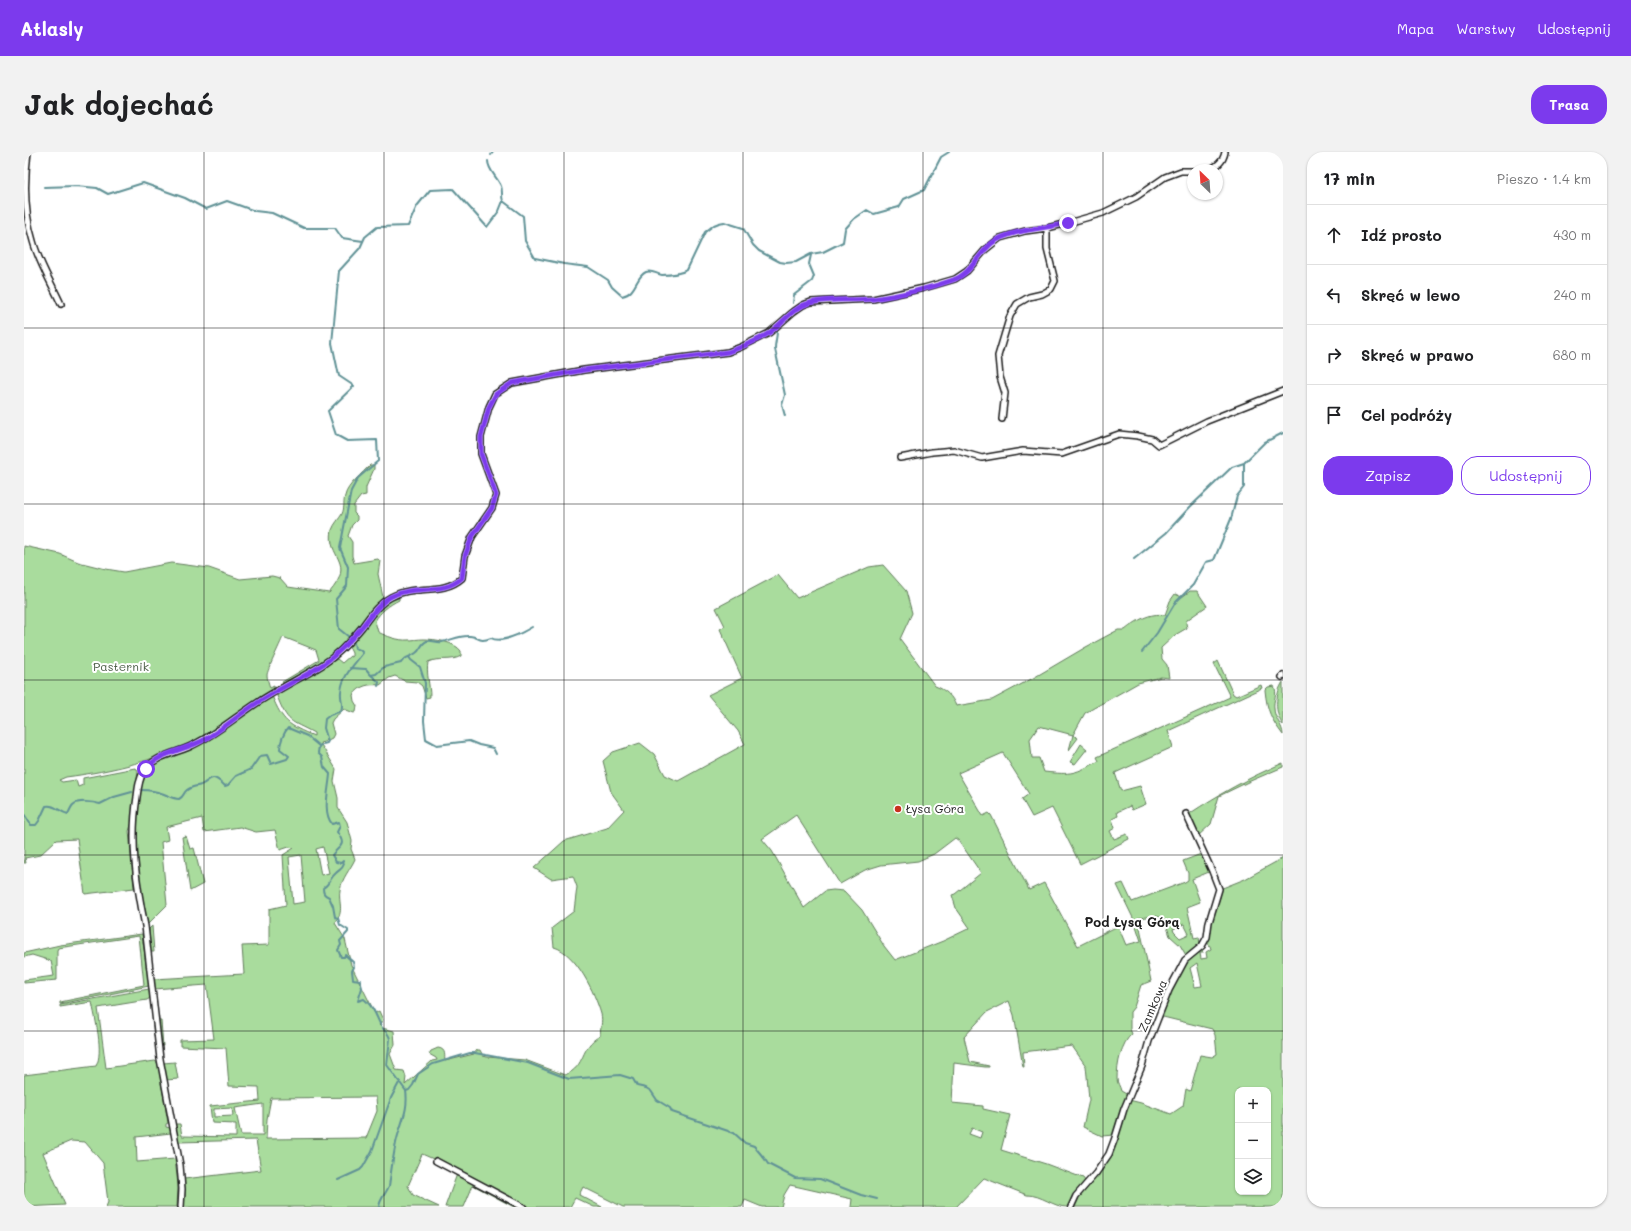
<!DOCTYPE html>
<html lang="pl">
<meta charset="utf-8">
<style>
body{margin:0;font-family:Mali,sans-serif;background:#f2f2f2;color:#202124}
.controls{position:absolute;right:12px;bottom:12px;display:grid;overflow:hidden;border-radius:8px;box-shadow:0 1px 3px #0004}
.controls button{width:36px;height:36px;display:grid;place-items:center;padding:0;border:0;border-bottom:1px solid #e0e0e0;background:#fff;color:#202124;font:20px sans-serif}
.compass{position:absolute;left:1163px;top:12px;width:36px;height:36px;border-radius:50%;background:#fff;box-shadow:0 1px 3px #0004;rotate:335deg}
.stop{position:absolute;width:12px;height:12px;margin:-9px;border:3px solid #7c3aed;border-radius:50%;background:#fff}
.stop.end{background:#7c3aed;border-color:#fff;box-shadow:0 1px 4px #0008}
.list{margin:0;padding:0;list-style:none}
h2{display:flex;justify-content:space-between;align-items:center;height:52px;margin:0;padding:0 16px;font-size:17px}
h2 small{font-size:13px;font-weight:400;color:#757577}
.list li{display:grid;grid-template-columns:26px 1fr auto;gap:12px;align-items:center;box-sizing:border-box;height:60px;padding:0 16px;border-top:1px solid #e0e0e0}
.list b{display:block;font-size:15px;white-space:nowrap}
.list em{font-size:13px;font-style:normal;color:#757577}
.actions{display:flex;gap:8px;padding:12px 16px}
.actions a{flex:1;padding:9px 0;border:1px solid #7c3aed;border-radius:16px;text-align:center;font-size:14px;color:#7c3aed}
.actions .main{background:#7c3aed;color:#fff}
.icon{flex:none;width:22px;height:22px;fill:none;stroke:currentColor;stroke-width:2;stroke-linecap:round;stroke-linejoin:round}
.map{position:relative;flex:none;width:1259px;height:1055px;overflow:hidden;border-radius:16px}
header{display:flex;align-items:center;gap:24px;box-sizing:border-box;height:56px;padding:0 20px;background:#7c3aed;color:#fff}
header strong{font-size:19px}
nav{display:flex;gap:22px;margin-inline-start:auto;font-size:14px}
.intro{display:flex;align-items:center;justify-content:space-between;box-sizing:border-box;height:96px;padding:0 24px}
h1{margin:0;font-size:28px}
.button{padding:10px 18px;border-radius:16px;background:#7c3aed;color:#fff;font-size:14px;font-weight:700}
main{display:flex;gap:24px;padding:0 24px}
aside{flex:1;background:#fff;border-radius:16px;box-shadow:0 1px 3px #0004}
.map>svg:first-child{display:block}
</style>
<header>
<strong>Atlasly</strong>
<nav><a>Mapa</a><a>Warstwy</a><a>Udostępnij</a></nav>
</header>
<div class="intro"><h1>Jak dojechać</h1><a class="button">Trasa</a></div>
<main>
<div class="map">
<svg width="1259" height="1055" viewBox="0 0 1259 1055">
<rect width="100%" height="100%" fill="#fff"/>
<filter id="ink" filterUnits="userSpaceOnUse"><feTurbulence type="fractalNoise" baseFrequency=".025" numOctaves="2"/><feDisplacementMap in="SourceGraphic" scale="8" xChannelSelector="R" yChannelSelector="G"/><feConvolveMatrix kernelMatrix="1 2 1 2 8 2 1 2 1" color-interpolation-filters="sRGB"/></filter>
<g filter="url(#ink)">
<path fill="#a9dc9d" stroke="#627c5c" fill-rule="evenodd" d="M346,313h4v4l-8,18v8l-5,1 -7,9v8l3,3v4l-5,5 -4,11 4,6v14l2,7 24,-4 2,2 -2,13 5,23 -30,37 -16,17 -12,10 -43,25v-4l37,-22 -3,-10 -33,-13c-3,7 -16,34 -16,38 0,4 2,9 3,13l4,-2v4c-24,17 -48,36 -74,49 -42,21 -88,32 -134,38l-7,3 3,2 14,-2 2,7 5,-2v-7l52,-10 3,2 -6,52 -3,9 5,57 -49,6 -8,-55 -21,1 -16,15 -15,3 1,5h-2v-317l36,8 18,8 28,7 18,3 47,-9 38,5 31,11 32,-3 8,2 8,9 41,6c28,-32 -3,-35 3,-63 2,-6 7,-11 10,-16 3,-7 1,-12 3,-18 2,-11 18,-23 25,-31z
M859,413l23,26 6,22 -12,26 35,47c11,4 17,10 21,20l36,-6 43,-23 51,-30 32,-17h7c11,-9 25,-18 40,-15l5,-14 5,-7 7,3 8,-6h7l10,15 -20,14 -1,3 1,5 -12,7 -14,13 1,11 5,6 2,13 -8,-1 -23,6 -53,30 -12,22 5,3 -9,12 4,-15 -34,-9 -9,13 2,19h7l5,14c29,3 30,2 55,-11l-2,-4 133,-60 -16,-33 4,-3 15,33 3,2 25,-11 1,3 -94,43 5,16 -58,26 6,18 19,-5 6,18 -14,6 -2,-4 -13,6 1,4 -6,3 3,9 -5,3 4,8 13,-5 2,5 -49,25 -28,-56 -20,9 -10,-18 7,-5 -26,-41 -45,20 25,43 6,-3 2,2 38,75 15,-7 34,63 40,-20 8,19 15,-4 -7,-21 -17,-35 6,-2 9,19 53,-20 3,-2v-7l-5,-12 18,-7 8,18 -17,7 8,23 -13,5 7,31 5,-1 1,8 -13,12 -7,-12 -10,-9 -5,-15 -3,-3 -6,-2 -18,2 13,63 -10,4 -7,22 -4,5v17l2,5c-11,9 -15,31 -15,45 0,4 3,7 4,12l7,4c-7,12 -9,26 -14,40l-12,1 -19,-9 6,-27 -2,-24 -1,-10 -14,-20 -49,6 1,15h-1l-9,-52 -5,-14 -22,11 -23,25 6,25 19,4v1h-4l-31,-4 -2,40 31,3v3l27,6 -9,35 45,14 37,14 2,3 -13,17 -5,9c-14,0 -25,-12 -40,-12l-43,-17 -28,29h-105l1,-8 -62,-14 -6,10 -3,12h-19l-17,-7 -3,7h-119l-40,-20 -4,8 23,12h-8l-19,-9 -5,9h-41l-66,-35 -41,-18 -14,32 5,9 26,12h-256l2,-12 -1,-16 77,-9 -5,-30 -78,2 -3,-18h5l2,12 54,1v-13l-24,-1 -2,-17 50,-5 -1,-14 -30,-1 -3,-38 -46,-2v-6l34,-1 -7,-54 -53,4 -1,-10 91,-5 -2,-28 27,-1v-36l17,-4 -3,-50 11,-7 -5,-1 -9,3 -5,-20 -19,2 -16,-5 -36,5 -2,-14 -36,9 2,13 -7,2 6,63 -19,19c-12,-26 -18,-131 0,-154 7,-11 21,-13 32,-17 33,-13 62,-38 92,-57 11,26 16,29 42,40v-3c-24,-13 -26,-9 -37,-37l1,-2 59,-35 5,4 8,-7 2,1v-4l-3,-6 35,-43 13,-8 2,2v2c-10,5 -19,12 -24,21l3,11c8,4 21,9 30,8 5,0 10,-1 16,-1 11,0 31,3 37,12v5c-10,6 -22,1 -33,6 -2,12 2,23 2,35l-4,1 -4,-12 -5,-4 -12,-1 -10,-5 -6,2 -9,7c-12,-1 -19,0 -27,10l1,6 3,5 -1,6 -2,1 -10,-4 -11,10 -2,4 3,11 -2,4 -8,4 -4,1 16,26 -2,12 4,17v10l9,14 5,19 -1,8 4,10c-5,11 -13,19 -15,31 -2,14 5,20 -5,33l10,16 6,26 24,48 4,-2 4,9 -4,5 3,3 12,3 1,14 -5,9 6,16 8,1 2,6 -1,8 27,-24 5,-1 -1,-2 -7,-4 2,-3 7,-3c9,1 6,9 7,13l29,-7 3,-4h3l3,6 4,1 38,3 40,15c22,-9 14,-28 35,-39 0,-6 3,-15 1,-22 -6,-21 -25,-61 -47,-67l-2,-19 22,-17 3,-24 -4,-11 -22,3 -17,-11 30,-27 43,-13 17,-18 -13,-18 -8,-31 10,-9 27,-9 14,11 11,21 13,6 67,-37 -7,-13 -30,-36 34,-17 -22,-49 5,-3 -9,-18 62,-33 19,23 72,-31zM772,663l44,69 25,-14 16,-5 37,-4 16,-7 21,-16 4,3 22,32 -26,21 -3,1 4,13 14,20 -27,13 -48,19 -11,-14 -22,-36 -18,-19 -11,-1 -8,1 -21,17 -32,-57 -10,-12zM299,695l6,26 -8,2 -5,-26zM277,703l4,47 -12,2 -4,-47zM1160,772l5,10 -9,4 -6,-6 -1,-3zM352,945l1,14 -11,27 -100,1 1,-20 4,-21zM239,952v31h-22l-6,-27zM208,956l1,8 -19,1v-8zM948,976l10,4 -2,6 -11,-4z
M1259,530v43c-9,-12 -8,-31 0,-43z
M1250,534c4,7 -1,14 0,22 0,11 9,17 9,27 -12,-16 -16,-24 -18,-45l3,-3z
M1057,592l6,5 -12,15 -5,-2z
M1259,611v4l-35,15 -29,14 -8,28 -14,13 -8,-18v-5c30,-20 61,-37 94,-51z
M162,684l4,13 4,-1 9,36 -13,7 -8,-54z
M1259,706v349h-209l1,-6 32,-41 14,-31 8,-29 12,3 30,11 12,-8 3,-17 4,2 10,-36 12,2 5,-3 -2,-19 -3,-6 -53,-13c11,-23 20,-52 43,-66l1,3h-3l1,6 6,-1 -1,-6 5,-3 -1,-3 -3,-4 5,-22 8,-23v-8l25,-10zM1173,811l5,23 -7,1 -5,-19zM1214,938h30v102h-30z
M128,774l2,26h-4l-1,-23z
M118,782l7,52 -89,18v-2l84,-17 -5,-49 -81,12 -1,2v30l-33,3v-3l30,-4 -3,-15 -19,-6 -8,2v-4l36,-8z
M125,837l1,9 -3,2 -49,8 8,60 49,-7 3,2 10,60 -2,1v3l4,1 1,5 -35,4 1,25 38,-3 3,26 -1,22h-71l2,-5 -5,-39 -18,-21 -14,-1 -28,12 22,52 -41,2v-132l72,-9c8,-14 -1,-48 -4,-64l-32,5v-2z
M134,869h3l2,25h-2z
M151,910l3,17 -12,1 -3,-17z
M433,1022l64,33h-7l-41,-22 -9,22h-19z"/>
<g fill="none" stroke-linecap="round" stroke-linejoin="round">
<path stroke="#619296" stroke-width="2" d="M467,3l2,-3
M464,9c0,9 9,16 13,25 2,4 0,10 2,15
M20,35l32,-1 21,2 11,6 35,-11 42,15 21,11 21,-8 28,10 17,2 32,15h31l7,10 21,3
M769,151l1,-8 18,-14 2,-5 -5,-12 2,-9
M753,179c0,7 -2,10 -2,18l10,46 -3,10 3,11
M1110,407l32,-26 24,-26 42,-40 12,-4
M325,485l-10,-8 -3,-30 11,-13 1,-19 -8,-19 11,-57 7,-13 20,-17 -1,-21 -30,1 -11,-6 -8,-24 26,-25 -15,-10 -7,-33 7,-72 21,-23 5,-11 12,-10 31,-1 9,-20 13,-16 23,-1 34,38 12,-16 4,-10 20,15 2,25 10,17 29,6 24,3 20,13 4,7 10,9c15,-3 13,-19 24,-24 6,-2 10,2 16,3 8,0 17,-1 25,-5l18,-38 9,-7 5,-2 5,-1 19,6 10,17 6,6 21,11 6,1 10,-1 15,-8 12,-2 20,-10 2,-13 9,-10 13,-9 7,4 25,-7 5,-8 20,-9 17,-33 8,-5
M1118,500l15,-19 18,-30 18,-18 13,-23 8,-2 17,-41 6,-23 7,-9v-24l21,-21 18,-9
M385,505l2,3 9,7 5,16 -1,38 2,18 11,6 32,-4 10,4 14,3 3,6
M326,516l16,1 5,6 5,-1 8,-7 17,-4c3,-6 10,-6 15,-10 5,-3 5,-10 11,-12 5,-1 11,2 15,1 10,-2 18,-7 28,-6 10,1 8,7 21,2 10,6 31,-5 41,-11
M347,523l8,7 -1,4
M299,592l4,-1 1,-2 -4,-13 1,-9 5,-4 11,-4c3,-7 -1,-12 0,-19 1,-16 13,-27 22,-39l-3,-3 -5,-2 -1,-5
M295,594l-1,7 4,4 2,10 6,7c-1,15 -8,38 2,50l7,-2 1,4 -3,6c10,14 3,13 -5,23l4,7 5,1 2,-2 1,3c-2,6 -4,5 -8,9 -6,5 -6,11 -13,15 0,5 1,7 6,9l4,9 2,11 3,1 2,7 8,5v2l-8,9 1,4 -3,5 3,7h3l1,-2 8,7 1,5 -2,4 1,8 7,1 2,8 -4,13 6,-2c10,8 12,17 17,27 3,5 8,7 9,13l-3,26 19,26 3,-1 4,-5 5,-11 15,-10 37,-11h5l53,10 41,16 51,-4 13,4 4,7 9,2 5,3 6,9 13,8 2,4 62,21 11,10 9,3 10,12 4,6 27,14 25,1 41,16 16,4
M117,638c8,0 15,1 23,4 5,2 9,5 15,5 4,-2 4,-4 6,-7 3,-4 7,-5 12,-6 14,-2 11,-17 28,0l3,-1 8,-9 15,-7 9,-13 7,-1 4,9 16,-5 2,-3 -9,-7c0,-7 4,-17 8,-21l19,8 12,10 2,-1
M0,662l7,11h5l3,-4 7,-15c9,-2 13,6 22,8 1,-2 3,-7 5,-9 5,-5 20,-3 27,-1l14,-7 18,-5
M314,1028l22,-10 3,-3 9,-16 19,-53 9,-17
M355,1055c1,-9 7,-13 10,-21 2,-14 4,-29 7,-43 4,-19 13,-32 10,-52"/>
<defs>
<path id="minor" d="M4,0c-4,30 -4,60 5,89 6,22 19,43 28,63
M1181,18c11,-2 18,-7 20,-18
M978,267l3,-26 -5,-16 -2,-21 12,-40 7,-12 12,-7 13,-3 9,-5 4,-8 -8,-32v-21
M876,306l32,-6 22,-2 28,8 41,-7 39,3 57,-20 19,2 14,3 7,6 48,-24 76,-30
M1258,525l1,-1
M412,1009l87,46
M157,1055l1,-18 -2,-24 -20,-106 -15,-133c-9,-43 -15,-85 -8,-129 1,-9 2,-18 7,-26 10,-15 29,-17 45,-24 25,-11 45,-29 68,-44 21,-14 44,-25 65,-38 16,-10 28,-23 40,-38 8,-11 16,-23 29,-30 22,-13 51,-1 71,-19l3,-22 7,-19 20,-29 4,-13 -15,-41v-17l8,-30 6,-13 17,-11 72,-13 144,-18 13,-5 28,-14 24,-21 10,-7 8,-3 19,-1 43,-2 51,-11 31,-9 12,-8 18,-21 15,-12 25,-7 22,-3 21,-5 35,-10 33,-16 29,-20 16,-6h12
M1047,1055l5,-11 20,-23 13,-19 6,-16 9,-29 18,-43 7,-25 20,-51 16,-30 17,-14 5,-9 2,-15 10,-33 -7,-18 -26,-57"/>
</defs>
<use href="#minor" stroke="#1c1c1c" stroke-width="8"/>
<use href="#minor" stroke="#fff" stroke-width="5"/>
</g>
</g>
<g fill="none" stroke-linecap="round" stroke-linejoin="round" filter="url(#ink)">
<path stroke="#7c3aed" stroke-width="5" d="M122,617c12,-16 38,-19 56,-28 19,-10 36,-26 55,-38 21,-14 46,-25 68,-40 14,-10 25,-22 36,-35 9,-11 17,-24 29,-31 23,-13 52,-1 72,-19l3,-22 7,-19 20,-29 4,-13 -15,-41v-17l8,-30 7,-13 16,-11 72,-13 144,-18c14,-5 29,-11 41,-19 14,-10 24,-26 41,-30 21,-5 43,-2 63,-4 27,-4 55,-10 80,-19 18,-6 25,-26 39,-37 19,-14 52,-14 76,-20"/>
</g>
<path fill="none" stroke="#1c1c1c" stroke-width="1" stroke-opacity="0.55" d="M180,0v1055M360,0v1055M540,0v1055M719,0v1055M899,0v1055M1079,0v1055M0,176h1259M0,352h1259M0,528h1259M0,703h1259M0,879h1259"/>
<circle fill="#c8321e" stroke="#fff" stroke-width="1.5" cx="874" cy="657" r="4"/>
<g text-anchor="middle" stroke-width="4" stroke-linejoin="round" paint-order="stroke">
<g font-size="12" fill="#4d5f49" stroke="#fff">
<text x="97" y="519">Pasternik</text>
</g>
<g font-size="12" fill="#1c1c1c" stroke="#fff" text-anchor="start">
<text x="882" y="661">Łysa Góra</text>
</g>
<g font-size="12" fill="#1c1c1c" stroke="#fff">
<text transform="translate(1129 854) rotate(-67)" y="4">Zamkowa</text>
</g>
<g font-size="13" font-weight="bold" fill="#1c1c1c" stroke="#fff">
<text x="1108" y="775">Pod Łysą Górą</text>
</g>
</g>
</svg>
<div class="controls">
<button>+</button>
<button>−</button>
<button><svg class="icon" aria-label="layers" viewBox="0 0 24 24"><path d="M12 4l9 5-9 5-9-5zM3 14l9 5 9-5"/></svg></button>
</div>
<svg class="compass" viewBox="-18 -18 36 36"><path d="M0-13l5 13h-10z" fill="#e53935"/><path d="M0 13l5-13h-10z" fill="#757577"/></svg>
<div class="stop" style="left:122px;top:617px"></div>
<div class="stop end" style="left:1044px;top:71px"></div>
</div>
<aside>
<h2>17 min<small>Pieszo · 1.4 km</small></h2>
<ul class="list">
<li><svg class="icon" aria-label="ahead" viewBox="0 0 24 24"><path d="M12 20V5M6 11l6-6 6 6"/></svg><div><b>Idź prosto</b></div><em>430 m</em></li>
<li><svg class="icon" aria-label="left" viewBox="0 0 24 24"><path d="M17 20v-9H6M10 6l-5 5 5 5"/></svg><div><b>Skręć w lewo</b></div><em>240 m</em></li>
<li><svg class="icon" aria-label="right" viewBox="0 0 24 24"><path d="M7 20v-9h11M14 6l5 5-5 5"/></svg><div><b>Skręć w prawo</b></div><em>680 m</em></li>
<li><svg class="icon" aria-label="arrive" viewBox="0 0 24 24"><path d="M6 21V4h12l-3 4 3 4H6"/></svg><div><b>Cel podróży</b></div></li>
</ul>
<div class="actions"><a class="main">Zapisz</a><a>Udostępnij</a></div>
</aside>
</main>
